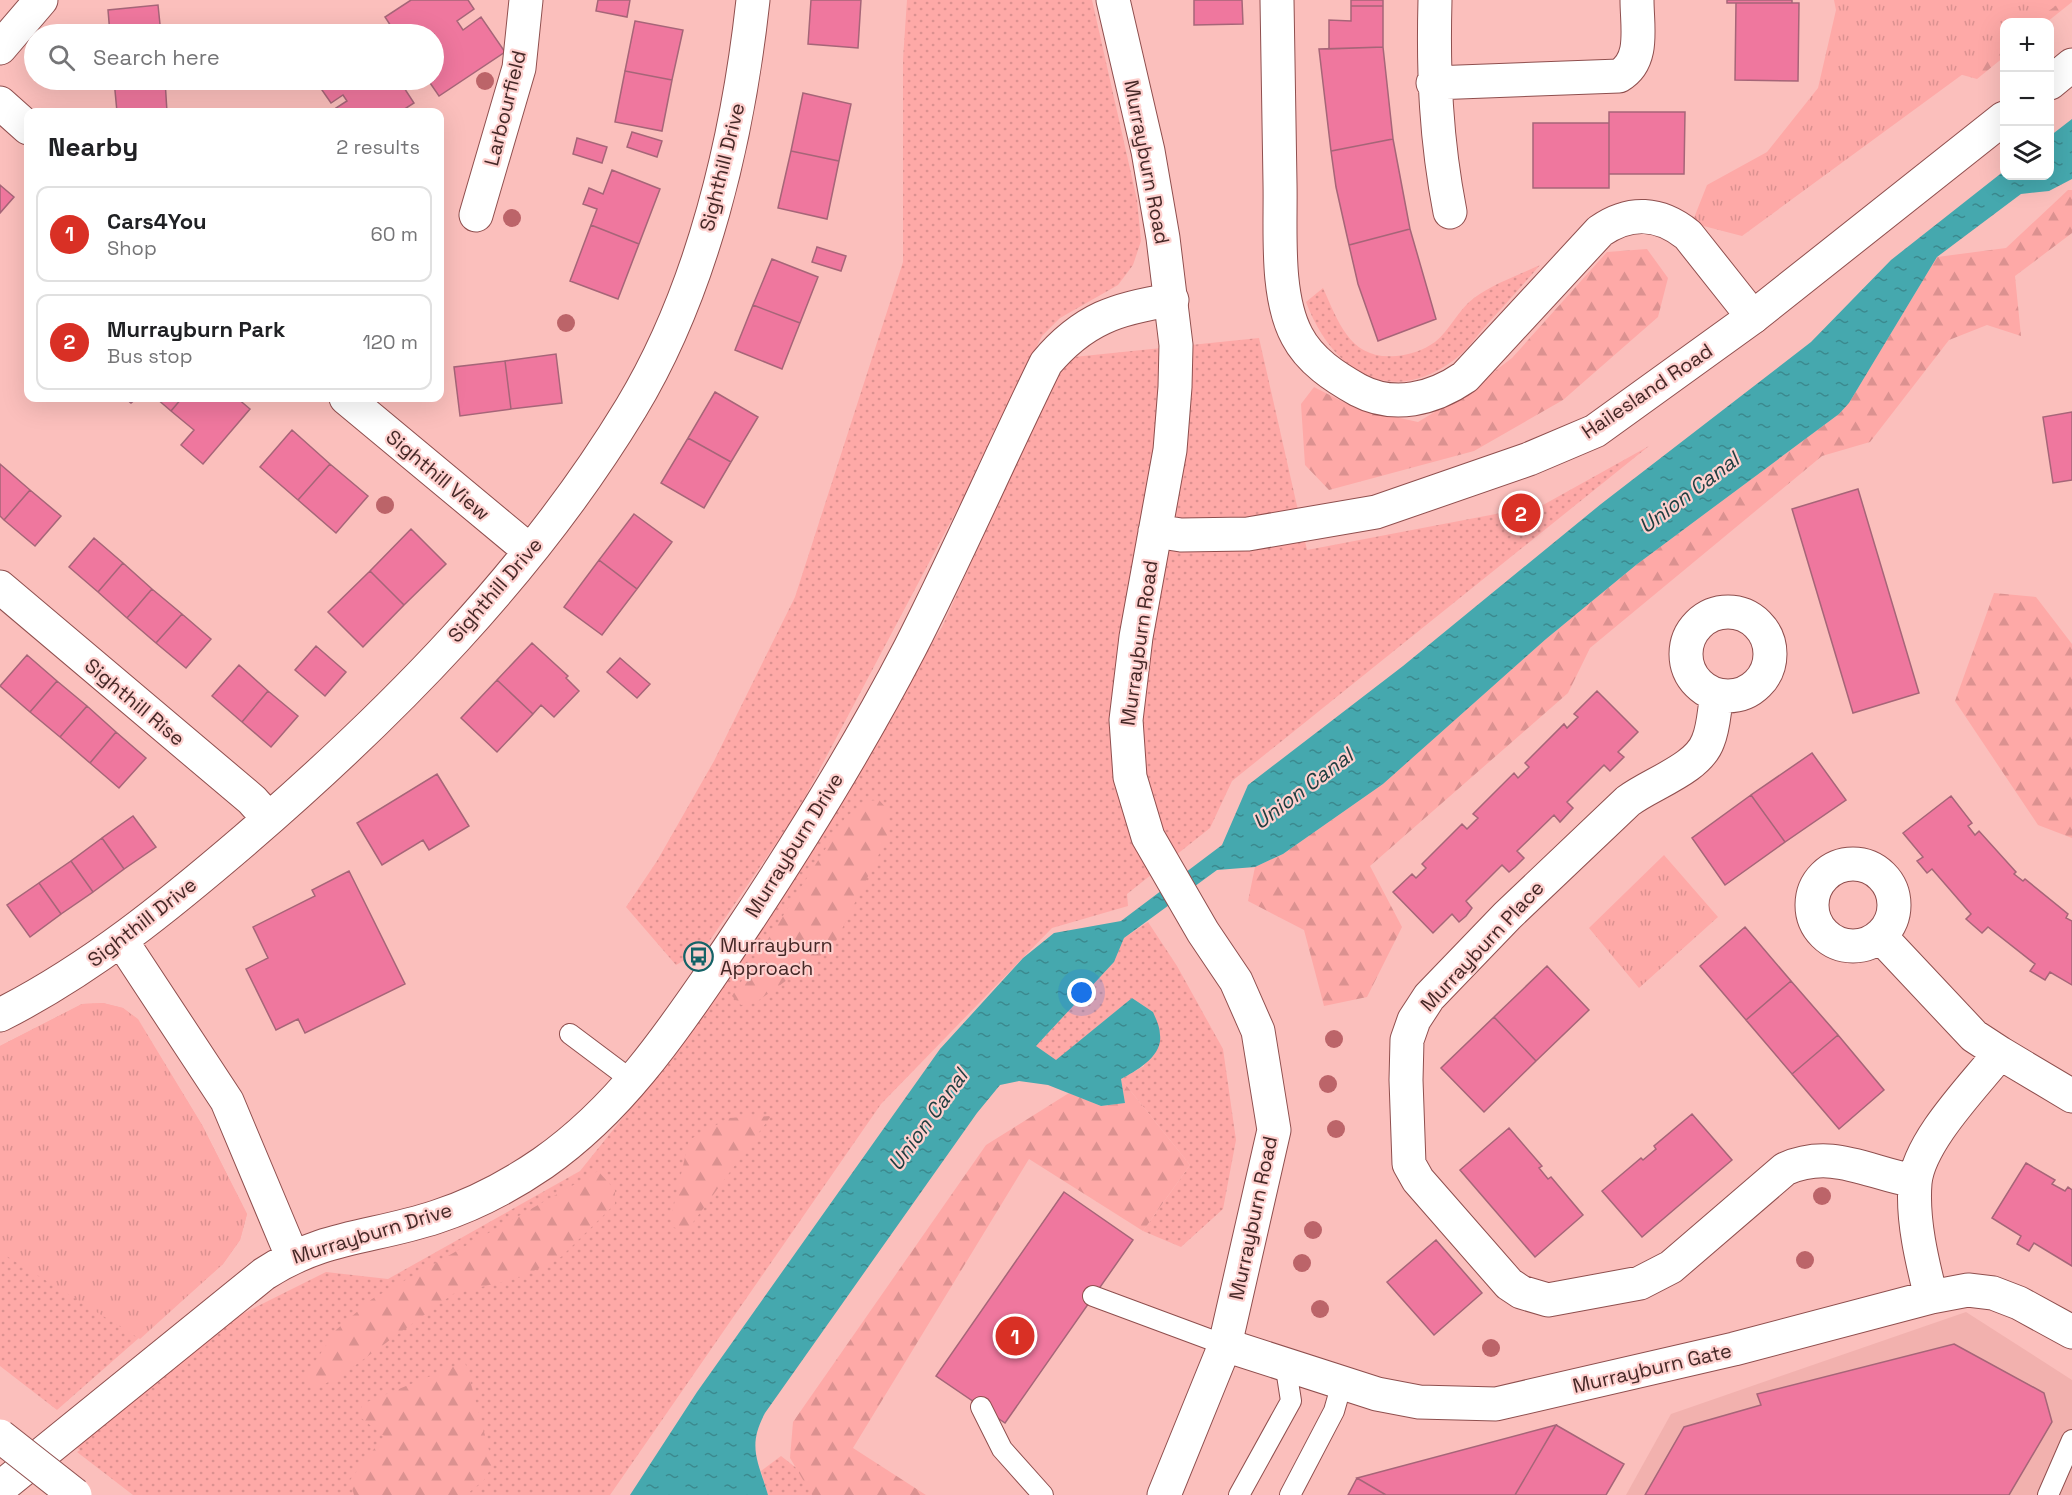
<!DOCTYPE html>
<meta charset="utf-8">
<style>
body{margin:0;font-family:"Space Grotesk",sans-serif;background:#f6f6f6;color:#202124}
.controls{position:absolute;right:18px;top:18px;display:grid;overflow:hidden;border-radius:12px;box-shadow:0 6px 24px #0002}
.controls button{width:54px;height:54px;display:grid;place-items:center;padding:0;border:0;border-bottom:2px solid #e0e0e0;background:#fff;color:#202124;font:30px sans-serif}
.you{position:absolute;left:1082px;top:993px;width:21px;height:21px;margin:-15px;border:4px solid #fff;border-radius:50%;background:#1a73e8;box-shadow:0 0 0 9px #1a73e833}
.badge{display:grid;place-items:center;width:39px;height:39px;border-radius:50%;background:#d93025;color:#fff;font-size:20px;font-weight:700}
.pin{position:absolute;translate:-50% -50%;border:3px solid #fff;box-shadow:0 2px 6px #0006}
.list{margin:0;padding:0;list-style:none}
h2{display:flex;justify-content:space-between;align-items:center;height:78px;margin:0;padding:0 24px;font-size:26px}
h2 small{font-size:20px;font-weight:400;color:#757577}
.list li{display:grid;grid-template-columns:39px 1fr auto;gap:18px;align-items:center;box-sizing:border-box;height:96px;margin:0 12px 12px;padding:0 12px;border:2px solid #e0e0e0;border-radius:12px}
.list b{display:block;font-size:22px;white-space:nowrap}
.list p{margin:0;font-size:20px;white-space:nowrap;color:#757577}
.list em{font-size:20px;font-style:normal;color:#757577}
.icon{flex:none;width:33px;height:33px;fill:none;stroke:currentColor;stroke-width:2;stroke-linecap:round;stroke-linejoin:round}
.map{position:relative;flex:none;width:2072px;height:1495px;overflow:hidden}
.search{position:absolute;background:#fff;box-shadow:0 6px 24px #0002;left:24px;top:24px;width:420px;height:66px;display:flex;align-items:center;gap:15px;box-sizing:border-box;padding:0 21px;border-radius:33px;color:#757577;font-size:22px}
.panel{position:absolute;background:#fff;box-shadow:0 6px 24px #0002;left:24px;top:108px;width:420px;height:294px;border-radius:12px}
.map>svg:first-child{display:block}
</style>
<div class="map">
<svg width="2072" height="1495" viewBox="0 0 2072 1495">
<defs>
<pattern id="grass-dots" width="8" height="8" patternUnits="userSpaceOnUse" patternTransform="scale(1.5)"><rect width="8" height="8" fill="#fea9a7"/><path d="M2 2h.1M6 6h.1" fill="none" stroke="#db9190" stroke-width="1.8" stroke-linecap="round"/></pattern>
<pattern id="forest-firs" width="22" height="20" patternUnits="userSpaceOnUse" patternTransform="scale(1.5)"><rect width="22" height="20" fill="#fea9a7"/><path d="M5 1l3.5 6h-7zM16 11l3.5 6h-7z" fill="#db9190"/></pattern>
<pattern id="park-tufts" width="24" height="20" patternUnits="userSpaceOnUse" patternTransform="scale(1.5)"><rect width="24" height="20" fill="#fea9a7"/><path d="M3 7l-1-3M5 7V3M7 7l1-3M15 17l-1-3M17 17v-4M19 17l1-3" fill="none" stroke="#db9190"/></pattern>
<pattern id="water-ripples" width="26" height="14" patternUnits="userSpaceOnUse" patternTransform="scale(1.5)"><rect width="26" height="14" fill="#45a8ae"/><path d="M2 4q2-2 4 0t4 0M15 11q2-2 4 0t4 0" fill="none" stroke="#3b898e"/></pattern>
</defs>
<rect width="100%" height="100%" fill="#fbbfbc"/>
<path fill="#f2b1ae" d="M1966,1312l106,68v115h-446l45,-81z"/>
<path fill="url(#grass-dots)" d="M907,0h185l45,200 4,41 -8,24 -15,20 -58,33 -18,18 -67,136 -5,17 -11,17 -163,308 -92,135 -28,16 -50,-58 31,-46 57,-100 81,-164 108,-335v-203z
M1540,265c-19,22 -38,43 -58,65 -8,10 -17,22 -28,30 -66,49 -123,9 -148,-58l17,-14c16,35 27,72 73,68 13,-1 28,-6 39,-14 15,-12 23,-32 39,-44 19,-14 45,-23 66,-33z
M1259,338l48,212 236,-45 106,-59 -417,335 -22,47 -83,66 1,12 -76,22 -171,176 -271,391h-477l-56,-43 3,-2 -4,-3 164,-132 86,-43 62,7 192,-108 106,-132 256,-412 122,-269z
M1148,922l29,44 46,83 13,91 -13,69 -42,38 -38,-16 47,-66 -69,-86 23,-13 9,-54 -21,-14 -76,63 -20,-15 78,-84 10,-24z
M103,1003l20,5 15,11 64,106 45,89 -7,26 -17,24 -166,146 -57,-44v-320l82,-42z
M781,1456l50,39h-63l-7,-24z"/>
<path fill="url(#forest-firs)" d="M1951,0h121v2l-25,20h-43v35l-27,22 -18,-5z
M2068,190h4v43l-57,43 6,60 -34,-11 -38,15 -79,102 -48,14 -232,192 -22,45 -198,173 32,61 -35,70 -43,9 -20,-76 -56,-29 7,-34 28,-13 100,-70 163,-145 90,-74 203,-151 10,-11 88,-146 69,-9z
M1647,249l21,29 -10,39 -95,83 -89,51 -145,39 -24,-25 -4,-61 13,-17 41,21 63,14 48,-29 46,-35 95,-106z
M1994,593l42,4 36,47v194l-34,-13 -83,-124z
M879,800l10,11 -2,27 -54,109 -78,56 -14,2 -9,-9 113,-178 21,-17z
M1121,1079l69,86 -47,66 -114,-72 -176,289 73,47h-114l-22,-37 3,-36 193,-277 83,-52 32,13 24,-3z
M771,1116l-85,116 -13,-5 -1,-14 17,-73 40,-22z
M598,1171l17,19v14l-54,53 -39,20 -69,17 -111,81 -27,14 -12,-9 33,-50 36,-31z
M465,1362l28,103 -9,15 -18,15h-112l-4,-15 34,-44 -23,-18 1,-14z"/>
<path fill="url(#park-tufts)" d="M1834,0h230l-31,22h-29v22l-262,192 -50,-13 15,-38 60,-33 51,-64 18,-78z
M1664,855l54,62 -79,71 -50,-60z
M103,1003l20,5 14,11 65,106 45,89 -7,26 -17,24 -83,75 -140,-87v-206l82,-42z"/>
<path fill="url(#water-ripples)" d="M2072,119v60l-23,12 -28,3 -84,63 -88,146 -10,11 -203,151 -90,74 -163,145 -100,70 -28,13 -38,3 -93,68 -10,24 -78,84 20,14 76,-62 21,14c3,7 7,15 7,23 3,21 -24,36 -39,44l4,24 -24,3 -53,-21 -29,-4 -19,4 -23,28 -212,300c-18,34 -7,47 3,82h-138l67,-103 243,-343 83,-91 31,-25 67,-12 101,-76 26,-60 155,-119 198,-162 210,-162 80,-82 113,-89v5h46v-40z"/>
<path fill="#ef779e" stroke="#a66578" stroke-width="1.5" d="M411,0h57l6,9 -17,12 6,9 18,-13 24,35 -66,44 -11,-16h6v-46h-38l-11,-17z
M598,0h32l-3,17 -31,-6z
M811,0h50l-3,48 -50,-4z
M1194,0h48l1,24 -49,1z
M1351,0h32v6h-32z
M1727,0h65v3h-65z
M1736,3h63l-1,78 -63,-1z
M158,5l3,29h-51l-2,-24z
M1351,6h32v41l-54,2v-29l22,1z
M635,21l48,9 -11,50 -47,-9z
M365,27l5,7h-16z
M1383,47l10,92 -62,12 -12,-102z
M625,71l47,9 -10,51 -47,-9z
M114,80h51l2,32h-50z
M315,80h84l15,23 -14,9h-61l-3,-4 11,-7 -4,-6 -12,8z
M803,93l48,11 -12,57 -48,-10z
M1609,112h76l-1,62h-75z
M1533,123h76v65h-76z
M632,132l30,9 -5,16 -30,-10z
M577,138l30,9 -5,16 -29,-9z
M1393,139l17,90 -61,16 -13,-58 -5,-36z
M791,151l48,10 -12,58 -49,-11z
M612,170l48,19 -21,55 -48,-19 6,-16 -14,-5 6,-16 14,6z
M0,185l14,12 -14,16z
M591,225l48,19 -21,55 -48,-18z
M1410,229l26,90 -58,22 -20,-57 -9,-39z
M817,247l29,9 -5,15 -29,-9z
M772,259l46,18 -18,46 -47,-18z
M753,305l47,18 -18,46 -47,-19z
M556,354l6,49 -51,6 -6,-48z
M505,361l6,48 -51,7 -6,-49z
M715,392l43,25 -27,45 -43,-24z
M125,398h12l-6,5z
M156,398h26l-11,13z
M182,398h55l13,11 -47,55 -22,-19 13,-15 -23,-19z
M2072,412v68l-19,3 -10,-66z
M292,430l38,34 -32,36 -38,-33z
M688,438l43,24 -27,46 -43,-25z
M0,464l30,26 -26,30 -4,-4z
M330,464l38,32 -32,37 -38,-33z
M1858,489l61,204 -66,20 -61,-204z
M30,490l31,26 -26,30 -31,-26z
M634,514l38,28 -35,47 -38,-29z
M411,529l35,35 -42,41 -34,-34z
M94,538l29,25 -25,29 -29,-25z
M599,560l38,29 -35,46 -38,-28z
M123,563l29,26 -25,29 -29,-26z
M370,571l34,34 -41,42 -35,-35z
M152,589l30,25 -26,29 -29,-25z
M182,614l29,25 -25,29 -30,-25z
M532,643l36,33 -2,2 13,13 -25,26 -13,-12 -8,9 -36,-34z
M316,646l30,26 -21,24 -30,-26z
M27,655l30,26 -27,31 -30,-26z
M620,658l30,26 -13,14 -30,-26z
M239,665l29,26 -26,31 -30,-26z
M497,680l36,34 -36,38 -36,-34z
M57,681l30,25 -27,31 -30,-25z
M268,691l30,25 -27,31 -29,-25z
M1597,691l41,41 -20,20 6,5 -14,14 -6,-6 -37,37 6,6 -13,14 -6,-7 -37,36 7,7 -9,9 -6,5 -7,-7 -36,36 6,7 -6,8 -7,6 -7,-8 -19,19 -40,-41 19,-18 4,4 10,-10 -4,-4 40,-40 5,5 11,-11 -5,-4 41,-41 4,5 11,-11 -4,-4 39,-39 3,4 11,-11 -4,-3z
M87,706l29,26 -26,31 -30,-26z
M116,732l30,26 -27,30 -29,-25z
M1812,753l34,47 -61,42 -34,-47z
M437,774l32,52 -40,24 -6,-10 -41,25 -25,-42z
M1751,795l34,47 -60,43 -33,-47z
M1951,796l21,27 -4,3 7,9 4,-4 37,41 -2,2 9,7 2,-2 43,35 -2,4 6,3v64l-22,-13 -5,8 -15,-9 5,-7 -47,-37 -6,6 -16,-14 5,-5 -39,-45 -5,4 -10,-12 6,-4 -20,-24z
M133,816l23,31 -32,22 -22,-31z
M102,838l22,31 -31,23 -22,-31z
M71,861l22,31 -32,22 -22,-31z
M349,871l56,113 -100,49 -7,-14 -22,11 -30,-61 22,-11 -15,-31 62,-31 -3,-6z
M39,883l22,31 -31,23 -23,-32z
M1745,927l46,54 -45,39 -46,-54z
M1547,966l42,44 -53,51 -42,-44z
M1791,981l47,54 -46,39 -46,-54z
M1494,1017l42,44 -52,51 -43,-44z
M1838,1035l46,55 -45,39 -47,-55z
M1692,1114l40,46 -90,77 -40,-46 39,-33 2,2 13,-11 -2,-3z
M1509,1128l33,38 -3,2 9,11 3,-2 32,38 -48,42 -75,-87z
M2026,1163l29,17 -3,4 13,7 3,-4 4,3v76l-38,-23 -5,8 -12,-7 4,-8 -29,-18z
M1064,1192l69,48 -128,183 -69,-47z
M1436,1240l46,53 -48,42 -47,-53z
M1954,1344l90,49 8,29 -43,73h-364l39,-68 77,-22 -4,-11z
M1556,1425l68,39 -18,31h-91z
M1556,1425l-41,70h-129l-29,-17z
M1357,1478l29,17h-38z"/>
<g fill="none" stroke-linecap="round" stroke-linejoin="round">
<defs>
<path id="service" d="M570,1034l64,48
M1093,1296l132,49
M981,1407l21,42 41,46
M1239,1495l52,-94 -6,-39
M1290,1495l44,-84 8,-28
M2048,1495l24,-55"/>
<path id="minor" d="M1277,0c1,61 2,122 3,183 1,46 -5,112 17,153 13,25 38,41 61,54 36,19 75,9 107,-13l135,-146c30,-21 60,-19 88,4l65,82
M1435,0c-2,73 1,140 15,212
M0,48l41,-48
M1433,83l186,-7c26,-15 18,-49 18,-76
M0,103l28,25
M476,215l43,-147 7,-68
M346,398l184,153
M0,587l252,213 17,19
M1686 654a42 42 0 1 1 84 0a42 42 0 1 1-84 0Z
M1717,695c-3,15 -3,32 -9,46 -10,28 -56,42 -80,60l-121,115 -78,81 -15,23 -7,20 -1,40 3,84 9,16 91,104 12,8 27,8 92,-17 31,-16 114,-98c47,-21 83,4 130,12
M1812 905a41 41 0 1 1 82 0a41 41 0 1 1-82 0Z
M1880,936l94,100 26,17
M121,940l106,161 65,155
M0,1015c91,-46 169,-110 246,-176 145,-125 285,-266 385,-431 72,-119 107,-271 122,-408
M1931,1297c-9,-36 -19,-77 -16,-114 4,-42 59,-97 85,-130l72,43
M1225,1345l152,49 42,8 77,2 238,-55 197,-52 37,-7 25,3 26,10 53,29
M0,1488l264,-214c60,-39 109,-36 172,-57 37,-12 75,-32 107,-54 80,-56 131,-134 185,-213 65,-97 128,-198 182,-302 48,-94 90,-191 136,-285 37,-44 71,-55 126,-63"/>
<path id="tertiary" d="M1113,0l35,151 15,87 13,107 -1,42 -5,63 -34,187 -10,83 4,57 18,60 55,95 33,49 22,50 16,99 -49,215 -61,150
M2050,83l22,-18
M1155,531l26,4 67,-1 128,-22 153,-53 66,-28 158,-114 251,-199"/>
</defs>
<use href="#service" stroke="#8f4f4e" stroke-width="22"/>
<use href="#minor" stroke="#8f4f4e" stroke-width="35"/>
<use href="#tertiary" stroke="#8f4f4e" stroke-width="35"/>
<use href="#service" stroke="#fff" stroke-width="20"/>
<use href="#minor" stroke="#fff" stroke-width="33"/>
<use href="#tertiary" stroke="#fff" stroke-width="33"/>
<defs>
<path id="secondary-bridge" d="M0,1436l75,59"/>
</defs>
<use href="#secondary-bridge" stroke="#8f4f4e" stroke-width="35" stroke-linecap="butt"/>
<use href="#secondary-bridge" stroke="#fff" stroke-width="33"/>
</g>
<g fill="#bc6469">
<circle cx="485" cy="81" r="9"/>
<circle cx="512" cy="218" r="9"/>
<circle cx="566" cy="323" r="9"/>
<circle cx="385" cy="505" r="9"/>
<circle cx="1334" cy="1039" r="9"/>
<circle cx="1328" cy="1084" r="9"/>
<circle cx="1336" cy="1129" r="9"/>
<circle cx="1822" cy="1196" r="9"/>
<circle cx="1313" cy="1230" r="9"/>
<circle cx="1805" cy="1260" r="9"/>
<circle cx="1302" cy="1263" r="9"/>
<circle cx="1320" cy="1309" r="9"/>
<circle cx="1491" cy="1348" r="9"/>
</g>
<defs>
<symbol id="bus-ring" viewBox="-11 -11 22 22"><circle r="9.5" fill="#fed0ce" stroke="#146368" stroke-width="1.5"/><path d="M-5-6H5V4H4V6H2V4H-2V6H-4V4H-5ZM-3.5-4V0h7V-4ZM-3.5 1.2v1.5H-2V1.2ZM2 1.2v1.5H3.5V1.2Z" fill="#146368"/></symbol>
</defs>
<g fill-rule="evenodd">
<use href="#bus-ring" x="682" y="940" width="33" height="33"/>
</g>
<g text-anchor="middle" stroke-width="4.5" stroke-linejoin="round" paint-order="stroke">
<g font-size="20" fill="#452827" stroke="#fed0ce">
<text transform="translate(505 108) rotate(-76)" y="7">Larbourfield</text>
<text transform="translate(1147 162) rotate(79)" y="7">Murrayburn Road</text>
<text transform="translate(722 167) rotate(-76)" y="7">Sighthill Drive</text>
<text transform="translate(1647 391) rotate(-34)" y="7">Hailesland Road</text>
<text transform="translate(438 475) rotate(40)" y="7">Sighthill View</text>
<text transform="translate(495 590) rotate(-49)" y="7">Sighthill Drive</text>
<text transform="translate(1139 643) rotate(-82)" y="7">Murrayburn Road</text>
<text transform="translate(135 702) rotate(40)" y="7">Sighthill Rise</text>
<text transform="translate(794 845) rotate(-58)" y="7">Murrayburn Drive</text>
<text transform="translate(142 922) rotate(-38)" y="7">Sighthill Drive</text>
<text transform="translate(1482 946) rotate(-47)" y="7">Murrayburn Place</text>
<text transform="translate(1253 1218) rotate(-78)" y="7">Murrayburn Road</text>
<text transform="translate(372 1233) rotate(-17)" y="7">Murrayburn Drive</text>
<text transform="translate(1652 1368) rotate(-13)" y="7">Murrayburn Gate</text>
</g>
<g font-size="20" fill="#452827" stroke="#fed0ce" text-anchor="start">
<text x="720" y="952">Murrayburn<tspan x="720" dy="23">Approach</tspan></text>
</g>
<g font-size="21" font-style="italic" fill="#203e40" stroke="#fed0ce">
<text transform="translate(1689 493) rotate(-37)" y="7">Union Canal</text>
<text transform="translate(1303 789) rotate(-37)" y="7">Union Canal</text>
<text transform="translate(928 1120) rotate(-54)" y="7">Union Canal</text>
</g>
</g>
</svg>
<div class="controls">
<button>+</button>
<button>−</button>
<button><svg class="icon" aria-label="layers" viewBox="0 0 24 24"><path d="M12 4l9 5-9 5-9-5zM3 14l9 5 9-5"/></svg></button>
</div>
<div class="you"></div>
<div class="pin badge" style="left:1015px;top:1336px">1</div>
<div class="pin badge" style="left:1521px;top:513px">2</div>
<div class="search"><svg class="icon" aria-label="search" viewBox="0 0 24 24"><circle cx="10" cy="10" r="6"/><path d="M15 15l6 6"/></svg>Search here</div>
<section class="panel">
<h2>Nearby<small>2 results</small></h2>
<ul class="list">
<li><span class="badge">1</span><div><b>Cars4You</b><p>Shop</p></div><em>60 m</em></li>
<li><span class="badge">2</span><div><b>Murrayburn Park</b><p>Bus stop</p></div><em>120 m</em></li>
</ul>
</section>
</div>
